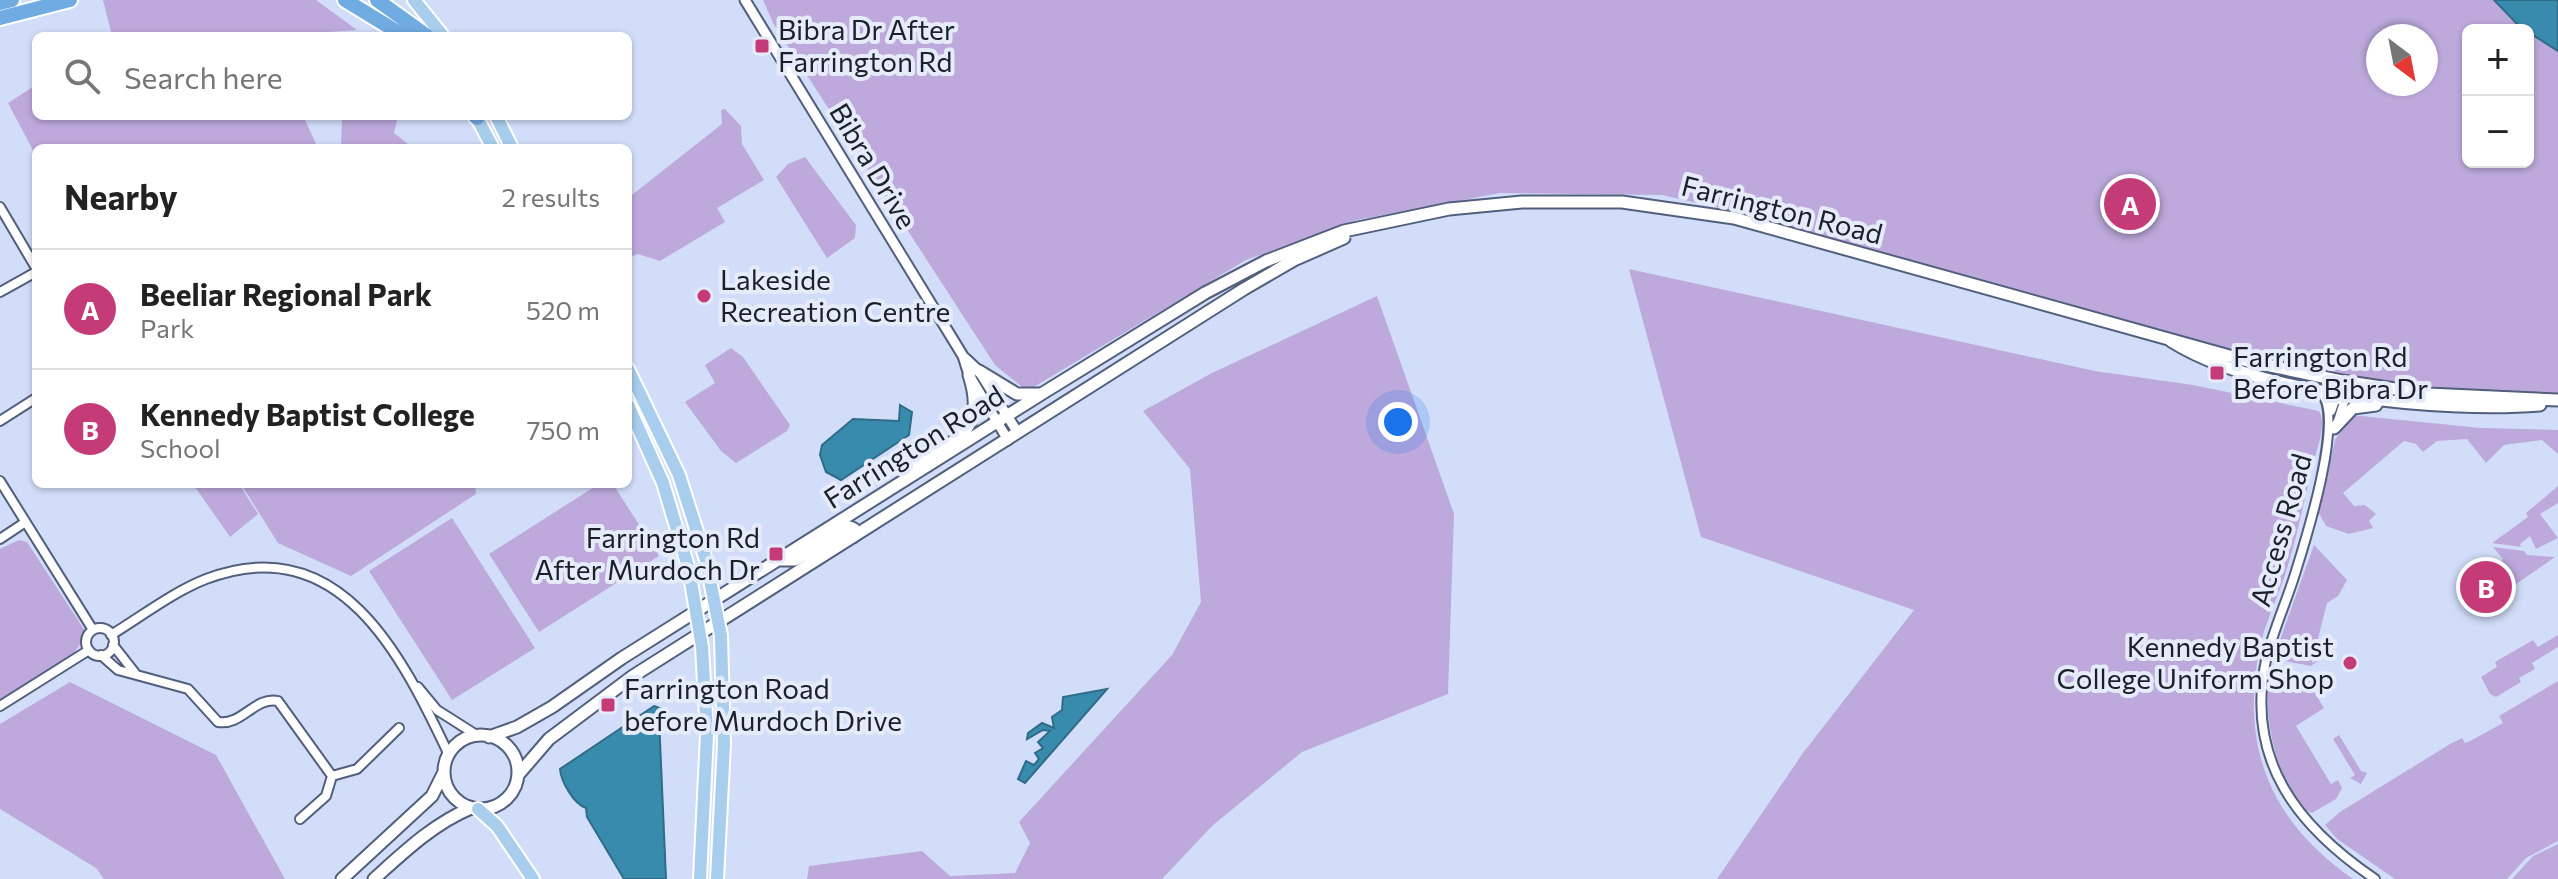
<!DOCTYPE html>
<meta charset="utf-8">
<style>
body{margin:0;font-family:Commissioner,sans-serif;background:#f6f6f6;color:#222}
.controls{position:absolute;right:24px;top:24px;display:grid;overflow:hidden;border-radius:12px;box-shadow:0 2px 6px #0004}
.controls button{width:72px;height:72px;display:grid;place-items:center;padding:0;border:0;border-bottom:2px solid #e0e0e0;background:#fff;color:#222;font:40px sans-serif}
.compass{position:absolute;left:2366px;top:24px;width:72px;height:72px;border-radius:50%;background:#fff;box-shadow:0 2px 6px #0004;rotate:148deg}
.you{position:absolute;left:1398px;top:422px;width:28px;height:28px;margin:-20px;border:6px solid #fff;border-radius:50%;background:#1a73e8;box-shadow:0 0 0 12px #1a73e833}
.badge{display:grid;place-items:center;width:52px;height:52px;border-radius:50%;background:#c43b77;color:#fff;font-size:26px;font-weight:700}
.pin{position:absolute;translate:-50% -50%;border:4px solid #fff;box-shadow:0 2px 8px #0006}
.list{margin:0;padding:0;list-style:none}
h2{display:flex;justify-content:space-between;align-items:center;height:104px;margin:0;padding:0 32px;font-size:34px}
h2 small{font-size:26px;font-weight:400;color:#767676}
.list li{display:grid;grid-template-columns:52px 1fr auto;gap:24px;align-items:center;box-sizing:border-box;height:120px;padding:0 32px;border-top:2px solid #e0e0e0}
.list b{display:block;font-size:30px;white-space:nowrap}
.list p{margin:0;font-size:26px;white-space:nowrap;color:#767676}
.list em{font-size:26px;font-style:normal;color:#767676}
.icon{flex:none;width:44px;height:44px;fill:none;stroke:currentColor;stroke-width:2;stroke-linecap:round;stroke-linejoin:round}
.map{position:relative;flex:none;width:2558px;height:879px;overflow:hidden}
.search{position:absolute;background:#fff;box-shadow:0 2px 6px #0004;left:32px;top:32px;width:600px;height:88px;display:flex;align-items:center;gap:20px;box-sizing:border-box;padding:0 28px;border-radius:12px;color:#767676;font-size:30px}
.panel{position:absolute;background:#fff;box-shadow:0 2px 6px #0004;left:32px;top:144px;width:600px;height:344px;border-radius:12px}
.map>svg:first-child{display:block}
</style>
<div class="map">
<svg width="2558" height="879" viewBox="0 0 2558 879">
<rect width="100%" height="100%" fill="#d2def9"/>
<path fill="#bda9dc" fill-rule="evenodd" d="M103,0h213l41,30 -90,6h-155z
M763,0h1795v393l-128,-3 -142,-25 -546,-152 -80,-18 -162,-2 -143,27 -111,40 -219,131 -32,-26 -222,-342zM2468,30h60v132h-60zM2378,36h48v48h-48z
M36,85v31h267l15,32h-282v8l-28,-53z
M725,109l16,17 1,18 22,36 -47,28 8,14 -65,39 -22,-7 -10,4v-60l94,-74 -1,-14z
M342,116h56l-4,17 19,15h-72z
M805,157l51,68 -1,13 -28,20 -51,-81 12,-13z
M1629,269l466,102 98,14 126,26c8,13 -2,38 -6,53 -8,33 -15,68 -25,101 -8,29 -24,58 -29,87 -19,97 14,172 94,227h-636l86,-126 111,-143 -213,-73z
M1377,296l77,218 -6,180 -146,58 -90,74 -50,53h-355l2,-13 113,-15 28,25 65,-3 15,-30 -11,-21 153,-167 29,-53 -11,-133 -47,-58 69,-38z
M731,348l12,9 47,68 -3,6 -51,32 -15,-12 -36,-49 30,-19 -10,-18z
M2351,415l130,13 77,2v24l-16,-14 -38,5 -18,18 -19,-24 -30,2 -14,11 -7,-8 -12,-3 -61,52 11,13 11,-1 11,9 -7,7 4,7 -24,6 -23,-8 -8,-14 17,-72z
M193,484h46l19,30 -28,23z
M241,484h234l1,10 -125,82 -73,-33z
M599,484h14l46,72 -120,76 -50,-78z
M2558,486v17l-18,11 18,24 -22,11 -6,-13 -10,8 1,3 -29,-4 36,-26 -2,-4z
M452,518l83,130 -83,52 -83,-129z
M19,540l8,2 60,92 -13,19 -74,48v-152z
M2314,545l33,35 -9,16 -11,7 -15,60 10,-5 -11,8 -26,-5 -8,-13z
M2493,547l31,4 3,4 28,2 -43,30 -14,-23 5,-5z
M2558,635v12l-26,16 3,6 -16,9 2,4 -25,15 -6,-3 -9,-17 16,-10 -2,-5 38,-22 5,7z
M2286,674l26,7 6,5 -9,-2 15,24 -28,18 35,58 7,-4 4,8 -6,11 -24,14c-30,-9 -57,-114 -38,-138z
M2558,681v160l-32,17 -19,21h-112l-58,-40 -12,-14 15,-13 110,-68 12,-6 3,5 5,-2 33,-18 -4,-7z
M70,682l146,73 69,124h-181l-8,-11 -96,-59v-85z
M2339,735l22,36 6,2 -6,11 -11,-6 5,-3 -22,-36z
M2558,844v35h-46l21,-23z"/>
<path fill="#398bae" stroke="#306b87" stroke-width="2" d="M2494,0h64v51l-38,-24z
M900,405l12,7 -3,23 -68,45 -15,-8 -6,-17 2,-10 31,-26 46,2z
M1107,689l-82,94 -7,-4 8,-18 8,4 5,-6 -4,-6 8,-5 -5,-6 12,-11 -7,-1 -16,9 1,-6 14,-10 12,5 -2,-11 10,-7 1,-13z
M654,706l11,4 -6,8 7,161h-42l-37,-62 -1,-9c-12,-4 -25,-26 -26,-39z"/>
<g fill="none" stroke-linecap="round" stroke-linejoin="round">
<defs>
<path id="minor" d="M0,207l36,61
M0,292l36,-20
M2320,392c26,22 -15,150 -25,182 -9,29 -22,57 -29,86 -21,100 31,166 109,219
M0,421l36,-23
M2338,421l6,-19
M0,481l93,149
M0,539l24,-16
M86 642a14 14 0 1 1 28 0a14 14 0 1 1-28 0Z
M111,635c31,-19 62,-43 95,-56 134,-51 196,77 243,176
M113,645l22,28
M101,655l17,15 70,19 30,33c24,4 37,-26 60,-21l54,75 25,-7 42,-41
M418,687l19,23 41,26
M0,706l89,-56
M300,819l26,-23 6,-20"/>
<path id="tertiary" d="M745,0l218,356 6,19 39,65
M965,358l14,13 39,62"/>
<path id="secondary" d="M2171,341c84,53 270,72 369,64
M979,371l38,23h22
M2330,410l3,-9 12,-8
M2334,428l19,-20 23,-3
M909,471c41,-32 80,-35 60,-96
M780,560h15l55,-33 4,2 -1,8
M444 772a37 37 0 1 1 74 0a37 37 0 1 1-74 0Z
M489,737l28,-10 35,-20 70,-49 421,-265 162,-100 61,-32 78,-30 105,-22 73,-7h100l112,16 517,144 91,19 86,13 130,6
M518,775l31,-36 84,-63 611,-387 50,-29 50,-22
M342,879l90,-83 11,-22
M374,879c30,-27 59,-55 97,-71"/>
<path id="primary" d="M414,0l29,36
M496,116l16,32
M477,118l16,30
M628,369l51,106 27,85
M628,405l35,78 26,87
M478,809l19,17 36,53
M700,879l7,-145 -5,-87
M717,879l7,-135 -3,-108"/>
<path id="motorway" d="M345,0l59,36
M377,0l50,36
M0,3l12,-3
M0,18l70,-18
M475,116l2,2"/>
</defs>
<use href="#minor" stroke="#525f7c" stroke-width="12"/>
<use href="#tertiary" stroke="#525f7c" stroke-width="13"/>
<use href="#secondary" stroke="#525f7c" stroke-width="15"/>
<use href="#primary" stroke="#fff" stroke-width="16"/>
<use href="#motorway" stroke="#fff" stroke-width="18"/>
<use href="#minor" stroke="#fff" stroke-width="8"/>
<use href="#tertiary" stroke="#fff" stroke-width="9"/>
<use href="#secondary" stroke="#fff" stroke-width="11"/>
<use href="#primary" stroke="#a9cded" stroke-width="12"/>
<use href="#motorway" stroke="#70abe1" stroke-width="14"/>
<defs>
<path id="primary-bridge" d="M706,560l15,76
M689,570l13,77"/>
</defs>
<use href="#primary-bridge" stroke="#fff" stroke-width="16" stroke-linecap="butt"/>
<use href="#primary-bridge" stroke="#a9cded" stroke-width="12"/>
</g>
<g fill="#c43b77" stroke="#e5ebf9" stroke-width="3">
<rect x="754" y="38" width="16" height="16" rx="4"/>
<circle cx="704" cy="296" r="8"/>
<rect x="2209" y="365" width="16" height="16" rx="4"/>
<rect x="768" y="546" width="16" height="16" rx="4"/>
<circle cx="2350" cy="663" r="8"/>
<rect x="600" y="697" width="16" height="16" rx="4"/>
</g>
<g text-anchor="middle" stroke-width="8" stroke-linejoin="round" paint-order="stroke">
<g font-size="28" fill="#1b202c" stroke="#e5ebf9" text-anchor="start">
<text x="778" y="40">Bibra Dr After<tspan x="778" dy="32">Farrington Rd</tspan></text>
<text x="720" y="290">Lakeside<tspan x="720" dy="32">Recreation Centre</tspan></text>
<text x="2233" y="367">Farrington Rd<tspan x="2233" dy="32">Before Bibra Dr</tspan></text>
<text x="760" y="548" text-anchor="end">Farrington Rd<tspan x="760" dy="32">After Murdoch Dr</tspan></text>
<text x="2334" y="657" text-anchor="end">Kennedy Baptist<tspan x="2334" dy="32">College Uniform Shop</tspan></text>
<text x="624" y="699">Farrington Road<tspan x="624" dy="32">before Murdoch Drive</tspan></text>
</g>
<g font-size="28" fill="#1b202c" stroke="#e5ebf9">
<text transform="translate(873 166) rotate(59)" y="10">Bibra Drive</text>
<text transform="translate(1782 210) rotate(14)" y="10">Farrington Road</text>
<text transform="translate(914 447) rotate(-32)" y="10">Farrington Road</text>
<text transform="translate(2281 530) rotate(-74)" y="10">Access Road</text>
</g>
</g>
</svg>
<div class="controls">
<button>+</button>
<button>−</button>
</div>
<svg class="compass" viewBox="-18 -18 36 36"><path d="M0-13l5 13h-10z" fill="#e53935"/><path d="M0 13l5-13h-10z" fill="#767676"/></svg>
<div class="you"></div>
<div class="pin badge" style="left:2130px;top:204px">A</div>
<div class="pin badge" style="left:2486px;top:587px">B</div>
<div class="search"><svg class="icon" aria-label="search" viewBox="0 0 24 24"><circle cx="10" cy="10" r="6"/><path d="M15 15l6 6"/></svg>Search here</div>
<section class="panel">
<h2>Nearby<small>2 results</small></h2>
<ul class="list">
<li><span class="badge">A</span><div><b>Beeliar Regional Park</b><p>Park</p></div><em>520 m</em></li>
<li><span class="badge">B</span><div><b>Kennedy Baptist College</b><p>School</p></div><em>750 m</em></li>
</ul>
</section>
</div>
